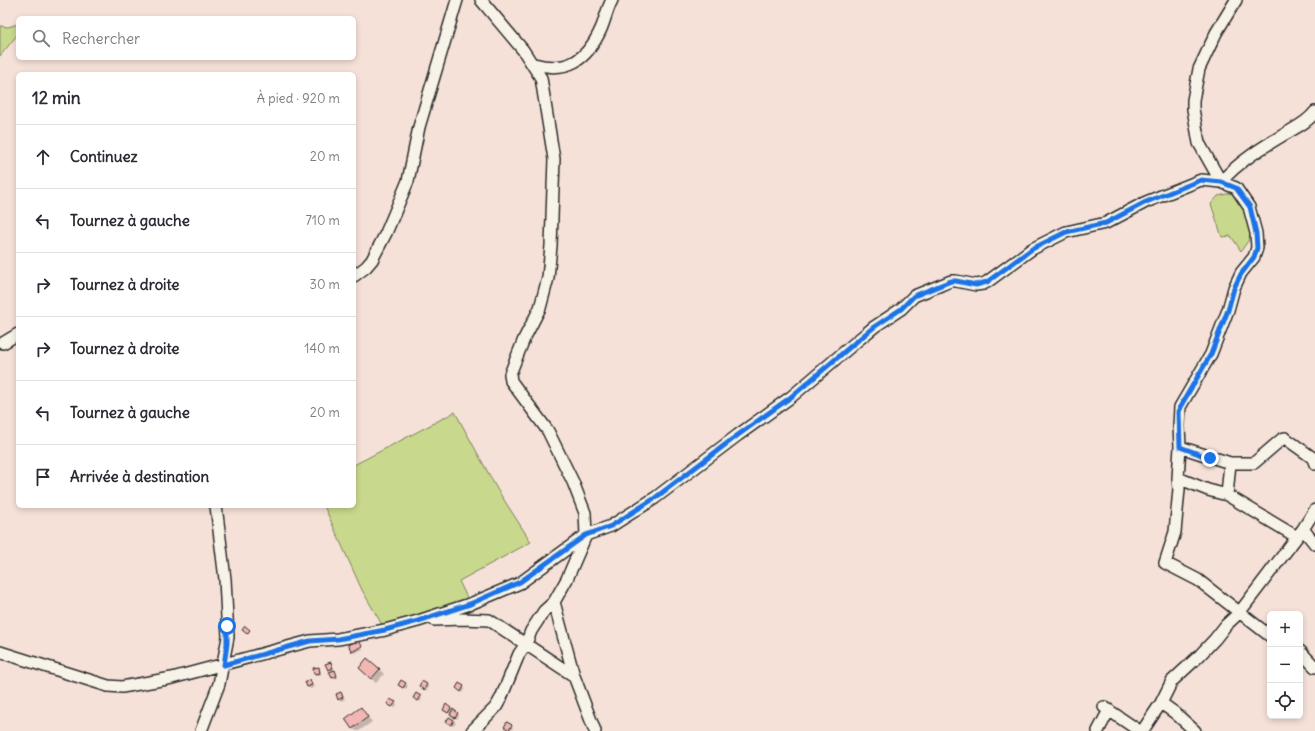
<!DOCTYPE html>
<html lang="fr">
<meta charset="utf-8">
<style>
body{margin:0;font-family:Delius,sans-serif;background:#f2f2f3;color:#2b2b33}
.controls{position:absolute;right:12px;bottom:12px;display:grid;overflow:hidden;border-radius:6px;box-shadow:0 2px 6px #0003}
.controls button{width:36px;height:36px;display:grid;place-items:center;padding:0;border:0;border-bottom:1px solid #e1e1e2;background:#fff;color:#2b2b33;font:20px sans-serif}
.stop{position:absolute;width:12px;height:12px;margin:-9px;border:3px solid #1a73e8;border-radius:50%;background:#fff}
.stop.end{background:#1a73e8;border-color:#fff;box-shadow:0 1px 4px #0008}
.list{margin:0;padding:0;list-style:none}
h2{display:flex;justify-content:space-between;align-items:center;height:52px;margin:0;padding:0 16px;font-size:17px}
h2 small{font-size:13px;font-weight:400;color:#7c7c81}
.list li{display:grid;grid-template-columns:26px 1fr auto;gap:12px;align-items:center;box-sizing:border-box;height:64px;padding:0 16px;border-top:1px solid #e1e1e2}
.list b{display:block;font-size:15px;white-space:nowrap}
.list em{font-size:13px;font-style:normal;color:#7c7c81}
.icon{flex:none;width:22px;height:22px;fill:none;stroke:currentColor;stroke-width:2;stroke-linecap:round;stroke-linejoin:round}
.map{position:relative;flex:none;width:1315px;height:731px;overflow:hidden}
.search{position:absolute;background:#fff;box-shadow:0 2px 6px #0003;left:16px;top:16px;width:340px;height:44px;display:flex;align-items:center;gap:10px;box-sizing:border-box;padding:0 14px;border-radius:6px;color:#7c7c81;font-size:15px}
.panel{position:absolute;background:#fff;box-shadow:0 2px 6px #0003;left:16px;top:72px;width:340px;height:436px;border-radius:6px}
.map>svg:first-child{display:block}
</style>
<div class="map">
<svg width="1315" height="731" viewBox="0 0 1315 731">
<rect width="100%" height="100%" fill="#f6e1d8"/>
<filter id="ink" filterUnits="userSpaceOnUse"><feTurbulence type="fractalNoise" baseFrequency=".025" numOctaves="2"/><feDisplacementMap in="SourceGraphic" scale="8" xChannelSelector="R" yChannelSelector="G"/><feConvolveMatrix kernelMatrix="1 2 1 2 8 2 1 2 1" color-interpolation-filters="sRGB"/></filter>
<g filter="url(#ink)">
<path fill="#c8d88c" stroke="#7a825c" d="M18,24v10l-18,22v-30l8,1z
M1231,193l9,8 11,31 -3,9 -7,10 -10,-15 -9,1 -11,-33 7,-8z
M455,412l42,77 34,53 -72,39 11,23 -85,26 -23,-40 -38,-84h30v-41z"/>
<path fill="#0003" d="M359,642l4,7 -9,4 -2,-1z
M368,659l16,15 -8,9 -12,-11z
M331,663l7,15 -4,1 -2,-2v-5l-4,-3z
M318,668l2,2 1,5 -4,1 -2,-2z
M310,681l4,6 -4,2 -2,-2z
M402,681l6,5 -2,3 -5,-3z
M423,683l6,4 -3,4 -4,-3z
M463,687l2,2 -2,4 -4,-3z
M341,693l4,6 -4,2 -2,-2z
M420,697l2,2 -2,3 -6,-4z
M395,703l2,2 -2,3 -5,-3z
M361,708l11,14 -13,9h-3l-3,-3z
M451,708l8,7 -2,4 -11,-8z
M450,718l6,5 -3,3 -4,-2z
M511,726l2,2 -2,3 -6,-4z"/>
<path fill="#f2b6b3" stroke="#2b2b2b" d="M245,626l5,4 -3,4 -5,-4z
M358,639l4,7 -10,6 -4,-7z
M367,658l13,11 -9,10 -12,-11z
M331,662l2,6 -5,2 -3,-6z
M319,667l1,6 -6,1 -1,-6z
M335,670l2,6 -5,2 -3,-6z
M310,679l2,6 -5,2 -2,-5z
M401,680l5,3 -3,5 -5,-3z
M422,681l5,3 -3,6 -5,-4z
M459,683l5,3 -3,6 -5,-4z
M341,692l2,5 -5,3 -2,-6z
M416,693l5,3 -3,5 -5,-3z
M390,699l6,3 -4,5 -5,-3z
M446,704l5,4 -3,5 -5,-3z
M361,707l7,10 -16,12 -7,-10z
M453,709l5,4 -3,5 -5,-3z
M449,717l5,3 -3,5 -5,-3z
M507,722l5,3 -3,5 -5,-3z"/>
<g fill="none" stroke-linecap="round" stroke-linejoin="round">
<defs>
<path id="street" d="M481,0l42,50 18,28 13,81 -3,87 -3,32 -8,30 -16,31 -14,35 1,7 37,50 25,51 12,31 1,22 -19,44 -13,23 20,74 21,55
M1236,0l-20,33 -17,36 -6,31v9l6,34 22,39 15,6 13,19 7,26 1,15 -3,9 -13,16 -7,15 -6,22 -17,44 -31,53 -1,19 1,21 -2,31 1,11 -4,43 -10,31 33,17 72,56
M534,64c34,9 53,-4 67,-35 4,-9 6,-20 11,-29
M354,276l12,-9 6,-7 14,-27 22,-52 11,-54 38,-127
M3,343l15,-9
M1180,447l50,16h24l28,-24 3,-1 28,20 2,6
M1178,478l30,12 19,5 70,42
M1227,495l3,-32
M1303,529l12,15
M434,620l28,-1 27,1 85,56
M1300,651l15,16
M0,652l108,34 14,1 50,-9 138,-37 28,-2 47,-9 33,-9 52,-17 50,-21 66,-48 25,-9 44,-28 83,-63 53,-38 66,-56 17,-14 27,-18 13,-13 37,-15h5l20,4 7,-1 4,-2 45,-33 34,-17 40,-9 40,-21 55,-22 20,2c17,-20 42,-35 64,-48 10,-6 23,-12 30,-22
M1161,703l14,10 20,18
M1104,707l34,23h5l18,-27 11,-22 27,-25 16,-17 11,-14 13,-12 64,-84 12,-19
M201,731l18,-47 9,-47 -3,-58 -9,-73
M472,731l24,-24 5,-9 18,-44 7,-10 5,-13 13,-20 10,-9
M1098,731l11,-21"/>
</defs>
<use href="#street" stroke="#2b2b2b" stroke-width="14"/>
<use href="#street" stroke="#f7f3e8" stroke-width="11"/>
</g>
</g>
<g fill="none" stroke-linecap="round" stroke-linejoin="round" filter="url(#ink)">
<path stroke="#1a73e8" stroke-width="5" d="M227,626v18l-3,21 86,-24 28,-2 47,-9 33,-9 52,-17 50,-22 66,-47 25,-9 44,-28 83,-63 53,-38 66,-56 17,-14 27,-18 13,-13 37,-15h5l20,4 11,-3 45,-33 34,-17 40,-9 40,-21 55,-22 20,2 15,6 14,19 6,26 1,15 -3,9 -13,17 -7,14 -6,22 -17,44 -31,53 -1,5 1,35 30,11"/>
</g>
</svg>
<div class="controls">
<button>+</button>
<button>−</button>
<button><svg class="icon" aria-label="locate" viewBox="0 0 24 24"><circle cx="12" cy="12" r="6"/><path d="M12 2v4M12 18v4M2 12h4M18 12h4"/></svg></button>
</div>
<div class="stop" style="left:227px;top:626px"></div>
<div class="stop end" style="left:1210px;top:458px"></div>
<div class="search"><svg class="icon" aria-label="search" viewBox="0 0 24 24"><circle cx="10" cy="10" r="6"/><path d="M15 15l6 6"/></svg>Rechercher</div>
<section class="panel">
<h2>12 min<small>À pied · 920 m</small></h2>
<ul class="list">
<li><svg class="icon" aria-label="ahead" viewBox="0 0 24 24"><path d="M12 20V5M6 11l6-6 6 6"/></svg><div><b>Continuez</b></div><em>20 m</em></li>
<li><svg class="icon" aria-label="left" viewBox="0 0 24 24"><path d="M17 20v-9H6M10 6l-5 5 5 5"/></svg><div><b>Tournez à gauche</b></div><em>710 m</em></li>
<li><svg class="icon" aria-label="right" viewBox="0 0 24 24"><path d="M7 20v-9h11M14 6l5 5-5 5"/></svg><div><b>Tournez à droite</b></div><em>30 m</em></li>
<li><svg class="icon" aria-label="right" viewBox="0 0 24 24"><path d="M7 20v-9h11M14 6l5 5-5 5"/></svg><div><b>Tournez à droite</b></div><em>140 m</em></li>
<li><svg class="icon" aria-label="left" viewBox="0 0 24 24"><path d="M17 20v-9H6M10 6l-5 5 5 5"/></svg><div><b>Tournez à gauche</b></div><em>20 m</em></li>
<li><svg class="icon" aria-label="arrive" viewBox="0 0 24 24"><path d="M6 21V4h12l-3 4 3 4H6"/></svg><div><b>Arrivée à destination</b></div></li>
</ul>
</section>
</div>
